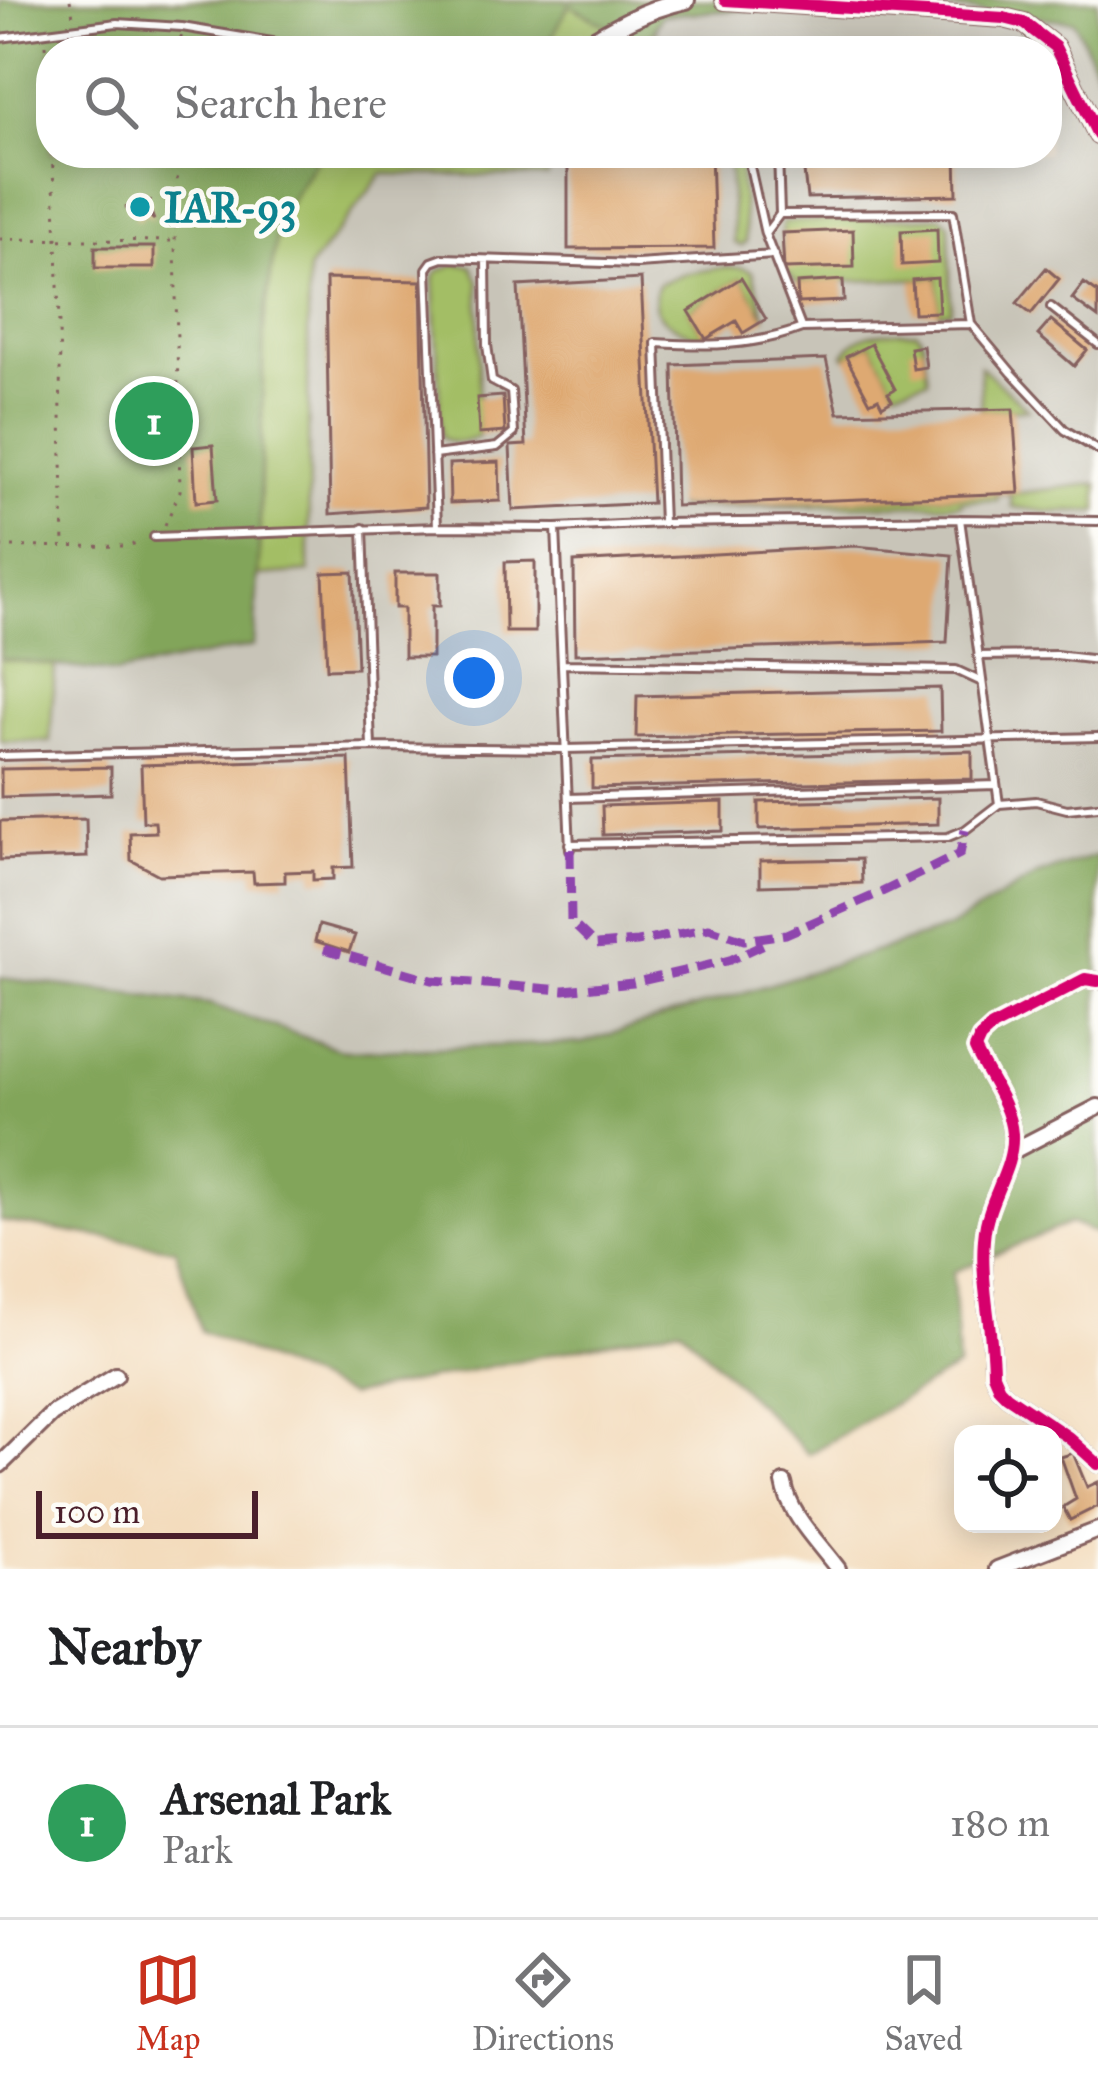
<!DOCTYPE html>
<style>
body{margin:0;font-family:"IM FELL Great Primer",serif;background:#f2f2f2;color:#202124}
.controls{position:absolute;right:36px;bottom:36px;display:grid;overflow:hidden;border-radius:24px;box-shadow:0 6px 30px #0003}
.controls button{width:108px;height:108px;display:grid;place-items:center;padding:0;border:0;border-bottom:3px solid #e0e0e0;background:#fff;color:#202124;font:60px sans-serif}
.scale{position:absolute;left:36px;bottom:30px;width:222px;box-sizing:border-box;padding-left:12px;border:6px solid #4a1f2b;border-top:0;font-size:33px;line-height:42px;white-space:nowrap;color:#4a1f2b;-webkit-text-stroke:9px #fdfcf7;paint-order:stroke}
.you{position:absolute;left:474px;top:678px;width:42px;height:42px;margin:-30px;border:9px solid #fff;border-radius:50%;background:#1a73e8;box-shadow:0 0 0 18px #1a73e833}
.badge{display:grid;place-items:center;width:78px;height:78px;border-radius:50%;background:#c8321e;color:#fff;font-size:39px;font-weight:700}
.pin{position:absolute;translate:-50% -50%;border:6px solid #fff;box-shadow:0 3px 12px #0006}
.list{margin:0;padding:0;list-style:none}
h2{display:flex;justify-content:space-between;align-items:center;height:156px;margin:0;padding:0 48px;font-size:51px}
h2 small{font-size:39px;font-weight:400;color:#757577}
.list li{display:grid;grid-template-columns:78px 1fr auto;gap:36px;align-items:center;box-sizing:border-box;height:192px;padding:0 48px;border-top:3px solid #e0e0e0}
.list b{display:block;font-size:45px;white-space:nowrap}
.list p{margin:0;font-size:39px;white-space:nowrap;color:#757577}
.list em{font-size:39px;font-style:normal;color:#757577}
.icon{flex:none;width:66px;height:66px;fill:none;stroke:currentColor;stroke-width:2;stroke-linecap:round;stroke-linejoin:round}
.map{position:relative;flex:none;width:1098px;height:1569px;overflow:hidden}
.search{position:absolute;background:#fff;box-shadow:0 6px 30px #0003;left:36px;right:36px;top:36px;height:132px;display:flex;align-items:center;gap:30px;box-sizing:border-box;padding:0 42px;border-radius:48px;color:#757577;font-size:45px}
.sheet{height:348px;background:#fff}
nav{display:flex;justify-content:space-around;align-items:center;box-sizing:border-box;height:168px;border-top:3px solid #e0e0e0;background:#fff;font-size:33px;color:#757577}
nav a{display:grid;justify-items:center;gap:6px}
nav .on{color:#c8321e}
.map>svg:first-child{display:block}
</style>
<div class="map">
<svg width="1098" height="1569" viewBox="0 0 1098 1569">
<rect width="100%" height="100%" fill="#fdfcf7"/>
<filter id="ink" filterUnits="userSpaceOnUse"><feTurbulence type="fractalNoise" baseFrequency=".00833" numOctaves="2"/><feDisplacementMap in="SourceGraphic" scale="24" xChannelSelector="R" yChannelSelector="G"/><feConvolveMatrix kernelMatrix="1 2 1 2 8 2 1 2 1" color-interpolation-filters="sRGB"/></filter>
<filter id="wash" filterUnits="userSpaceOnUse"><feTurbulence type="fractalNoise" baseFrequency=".004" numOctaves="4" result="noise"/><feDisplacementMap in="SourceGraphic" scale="48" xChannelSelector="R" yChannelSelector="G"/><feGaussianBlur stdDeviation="2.7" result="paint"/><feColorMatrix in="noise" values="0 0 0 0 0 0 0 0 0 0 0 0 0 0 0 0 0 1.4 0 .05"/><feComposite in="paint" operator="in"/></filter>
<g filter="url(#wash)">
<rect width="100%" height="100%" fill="#f3dbbc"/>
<path fill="#c8c4b8" d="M826,3l115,5 133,13 24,52v782l-61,20 -90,54 -365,114 -238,8 -134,-47 -210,-26v-319l117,14 142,-115 61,-405h727v-102h-530l145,-36z"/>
<path fill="#a3be65" stroke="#766e48" stroke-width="3" d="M0,0h658l-2,35 -17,16h-588v102h499l-3,24 -165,-3 -74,96 1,302 -249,20 -10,150 -50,-1z
M728,153h11l7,89 -5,4 -7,-3z
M942,217l7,7 2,87 -12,1 -2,-34 -140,5 -13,-14 -2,-47z
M455,264l17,2 7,16v152l-1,3c-12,5 -28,10 -37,-1l-7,-158 3,-6z
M726,267l18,1 9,4 13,47 -25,-41 -52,33 17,28c-26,-11 -63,-18 -48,-55l24,-10z
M917,331l6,9 5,40 -33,9 -24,-45 -25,13 -2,-3c17,-27 45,-21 73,-23z
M980,366l48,43 -47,1z
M1091,484h7v27l-49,1 -37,-5 -1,-12 -12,-1 -2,6 -36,1v3l-285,4 343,-15z"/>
<path fill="#82a55a" stroke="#666242" stroke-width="3" d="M0,0h1098v73l-24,-52 -133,-13 -115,-5 -164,12 -17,31 -76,-41 -17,32 -35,14h-466v102h269l-41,66 -15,102 -5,237 -5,88 -137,27 -117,-14z
M1098,855v379l-28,-11 -117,49 5,95 -150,87 -128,-127 -331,69 -148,-65 -26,-82 -175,-28v-243l210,26 134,47 238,-8 365,-114 90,-54z"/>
<g id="blocks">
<path fill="#dea972" d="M568,153h143l3,95 -146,1z
M802,153h154l1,42 -150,3z
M143,198l7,3 -2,4 6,15 -10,-9 -4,8 -5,-1 5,-8 -15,-2 17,-6z
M937,229l1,34 -36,2 -1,-34z
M853,230l1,37 -70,2 -2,-36z
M95,247h59v21h-59z
M1046,268l13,11 -28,35 -14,-11z
M741,278l25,41 -23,14 -7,-12 -30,18 -17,-28z
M937,278l2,34 -25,1 -2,-33z
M326,279l95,2 5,226 -96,7z
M641,279l11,224 -139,7 -3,-64 16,-1 -8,-159z
M843,280l1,21 -46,2 -1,-20z
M1084,283l14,10v25l-26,-19z
M1051,320l36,30 -13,16 -36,-31z
M871,344l24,45 -7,4 4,7 -10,6 -4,-8 -8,4 -24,-45z
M923,346l3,21 -13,2 -3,-21z
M826,359l12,54 175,-4 6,84 -343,13 -3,-141z
M503,396l2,36 -26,2 -2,-36z
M213,445l4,55 -21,2 -3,-55z
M499,462l1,39 -50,2 -1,-39z
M855,546l97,9 -5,87 -372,12 -1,-92z
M535,561v71h-29l-1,-70z
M353,572l4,96 -30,1 -4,-96z
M395,573h45v33h-8v51h-28v-49h-9z
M465 664a8 8 0 1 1 16 0a8 8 0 1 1-16 0Z
M940,688l1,43 -305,6 1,-41z
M972,751v28l-380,9v-28z
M349,758l4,109 -20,1v11l-20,1v-9l-28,1v10l-31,1 -1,-11 -94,3 -28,-15 -1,-27 26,-1 -1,-10h-12l-2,-57z
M111,767v27l-110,3v-28z
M938,798v26l-179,5v-27z
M723,802v29l-120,4 -1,-29z
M86,819l1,38 -87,3v-39z
M861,859l1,24 -102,3v-25z
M319,925l36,10 -6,17 -34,-11z
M1073,1453l14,34 11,-5v24l-28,14 -7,-13 13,-8 -15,-42z"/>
</g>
</g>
<g filter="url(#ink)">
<use href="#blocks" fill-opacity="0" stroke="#85615e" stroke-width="3"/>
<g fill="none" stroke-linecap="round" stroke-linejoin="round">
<defs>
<path id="service" d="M0,38l117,-15 65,4 145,24
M747,153l18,81 36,93
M780,214l173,-1 18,111
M765,234l15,-20 -2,-61
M1051,307l47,37
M434,455l63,-8 17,-14 -3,-42 -19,-10 -5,-36 -1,-85
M960,519l39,285
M663,523l-7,-180c52,3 96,4 146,-15l169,-4 41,49 53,57 33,20
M437,526l-10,-257 5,-7 11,-4 194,6 137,-9
M556,528l14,321
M154,537l283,-10 119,1 107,-5 297,-4 138,2
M978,656l78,-1 42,5
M562,664l394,6 26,12
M371,747l194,2 533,-12
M0,756l371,-9 -8,-219
M568,798l428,-13
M999,804l37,-3 31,8 31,-3
M569,844l379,-7 17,-7 34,-26"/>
<path id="minor" d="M1098,981l-13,-2 -93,48 -12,11 -5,11c12,27 35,55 37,85 2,32 -20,60 -26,90 -9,49 7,101 7,150l6,14 8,8 61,41 30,27
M1011,1152l87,-45
M0,1465l52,-51 64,-39
M784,1483c5,32 35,60 54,86
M997,1569l101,-39"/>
<path id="tertiary" d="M725,0l279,18 20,5 31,24 43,88
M575,51c35,-22 70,-42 111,-51"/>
</defs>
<use href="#service" stroke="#85615e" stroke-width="12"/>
<use href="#minor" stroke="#85615e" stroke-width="20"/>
<use href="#tertiary" stroke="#85615e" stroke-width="22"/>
<path stroke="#85615e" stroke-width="3" stroke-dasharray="3 9" stroke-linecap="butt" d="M70,0l3,16
M45,45l6,98
M181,51v-16
M52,153l5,86 7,308
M0,239l172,2
M165,525l15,-34 -5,-249 3,-89
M0,547l127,-1 16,-5"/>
<use href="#service" stroke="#fff" stroke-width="6"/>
<use href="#minor" stroke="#fff" stroke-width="14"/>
<use href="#tertiary" stroke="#fff" stroke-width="16"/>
<path stroke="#8e44ad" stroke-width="9" stroke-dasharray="18 9" stroke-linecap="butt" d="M570,849l1,73 24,23 42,-3 72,-14 35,12 42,-6 98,-43 76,-37 5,-24
M324,949l108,31 132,10 69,-7 97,-23 34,-16"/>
<defs>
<path id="cycleway" d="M725,0l279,18 20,5 31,24 43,88
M1098,981l-13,-2 -93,48 -12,11 -5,11c12,27 35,55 37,85 2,32 -20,60 -26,90 -9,49 7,101 7,150l6,14 8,8 61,41 30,27"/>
</defs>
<use href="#cycleway" stroke="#fdfcf7" stroke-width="20"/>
<use href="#cycleway" stroke="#d6006c" stroke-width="12"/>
</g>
</g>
<circle fill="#0f9aa8" stroke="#fdfcf7" stroke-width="4.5" cx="140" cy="207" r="12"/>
<g text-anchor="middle" stroke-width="10" stroke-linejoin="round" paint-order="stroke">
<g font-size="42" font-weight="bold" fill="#0d838f" stroke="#fdfcf7" text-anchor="start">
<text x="164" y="222">IAR-93</text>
</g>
</g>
</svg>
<div class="controls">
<button><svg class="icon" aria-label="locate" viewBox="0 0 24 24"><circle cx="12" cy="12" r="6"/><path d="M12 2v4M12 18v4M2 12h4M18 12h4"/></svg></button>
</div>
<div class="scale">100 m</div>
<div class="you"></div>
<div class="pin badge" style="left:154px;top:421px;background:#2e9e5b">1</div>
<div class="search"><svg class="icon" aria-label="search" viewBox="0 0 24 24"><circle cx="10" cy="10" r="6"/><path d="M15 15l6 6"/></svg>Search here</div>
</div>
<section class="sheet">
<h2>Nearby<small></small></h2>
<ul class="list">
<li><span class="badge" style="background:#2e9e5b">1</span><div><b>Arsenal Park</b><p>Park</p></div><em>180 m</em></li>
</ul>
</section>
<nav>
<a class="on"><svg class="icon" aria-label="map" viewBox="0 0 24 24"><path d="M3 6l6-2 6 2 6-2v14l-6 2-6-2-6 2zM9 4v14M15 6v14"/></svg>Map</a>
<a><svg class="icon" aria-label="directions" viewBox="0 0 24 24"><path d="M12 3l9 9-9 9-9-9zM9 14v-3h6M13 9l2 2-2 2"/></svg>Directions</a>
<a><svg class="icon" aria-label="saved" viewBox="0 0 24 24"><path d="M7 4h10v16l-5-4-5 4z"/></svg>Saved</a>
</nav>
